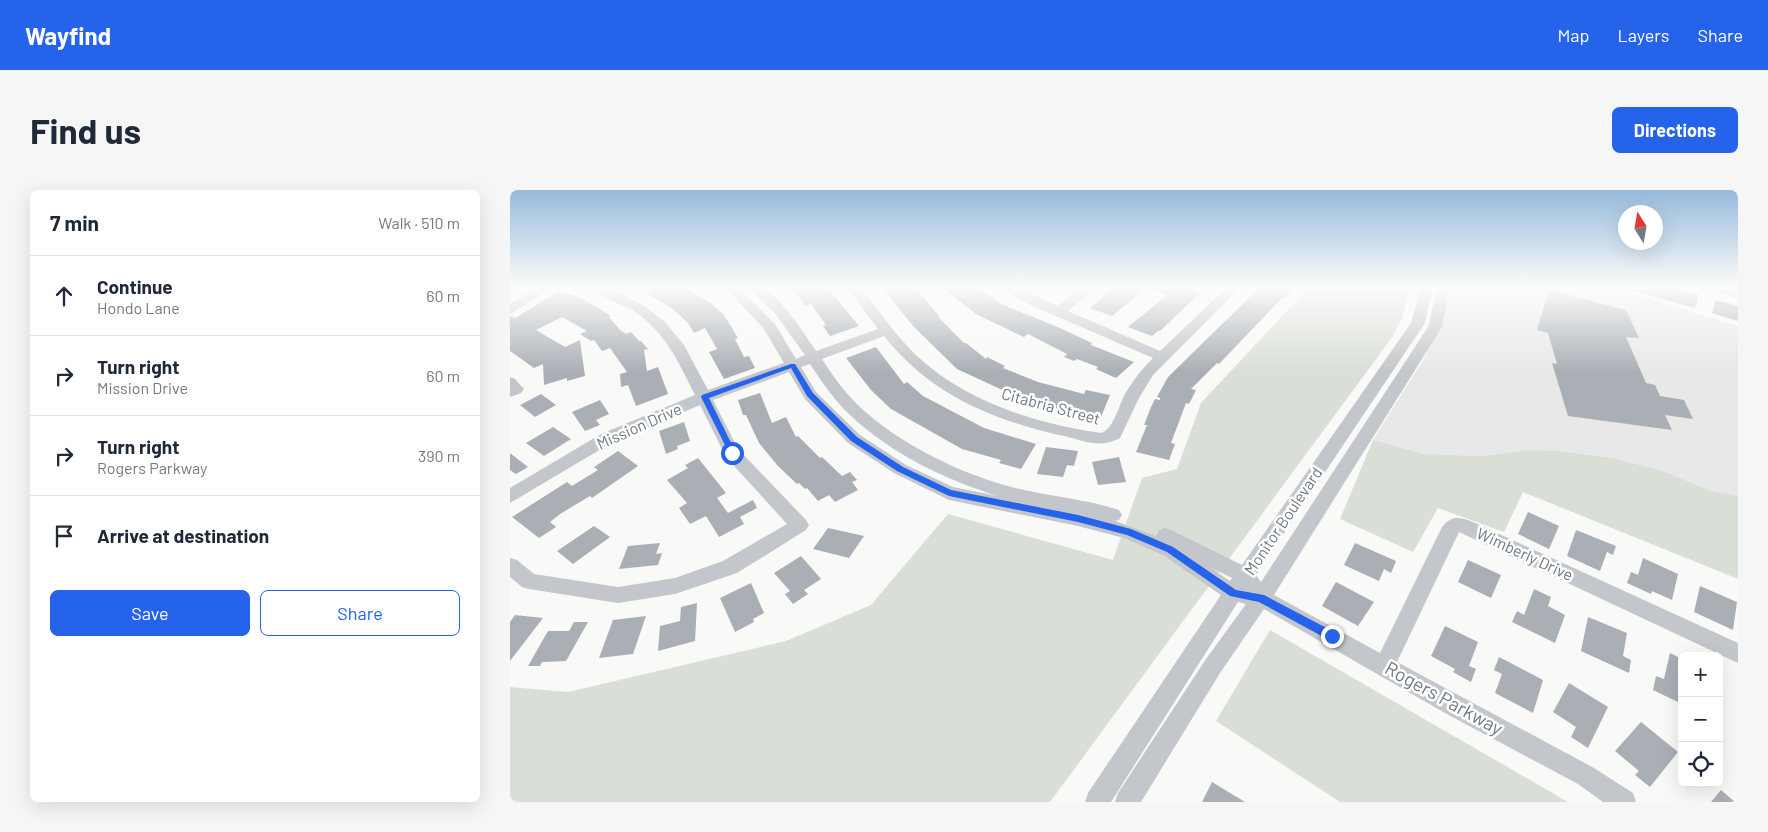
<!DOCTYPE html>
<meta charset="utf-8">
<style>
body{margin:0;font-family:Barlow,sans-serif;background:#f6f6f7;color:#1f2937}
.controls{position:absolute;right:15px;bottom:15px;display:grid;overflow:hidden;border-radius:8px;box-shadow:0 5px 20px #0002}
.controls button{width:45px;height:45px;display:grid;place-items:center;padding:0;border:0;border-bottom:1px solid #e0e1e3;background:#fff;color:#1f2937;font:25px sans-serif}
.compass{position:absolute;left:1108px;top:15px;width:45px;height:45px;border-radius:50%;background:#fff;box-shadow:0 5px 20px #0002;rotate:349deg}
.stop{position:absolute;width:15px;height:15px;margin:-11px;border:4px solid #2563eb;border-radius:50%;background:#fff}
.stop.end{background:#2563eb;border-color:#fff;box-shadow:0 1px 5px #0008}
.list{margin:0;padding:0;list-style:none}
h2{display:flex;justify-content:space-between;align-items:center;height:65px;margin:0;padding:0 20px;font-size:21px}
h2 small{font-size:16px;font-weight:400;color:#747a83}
.list li{display:grid;grid-template-columns:32px 1fr auto;gap:15px;align-items:center;box-sizing:border-box;height:80px;padding:0 20px;border-top:1px solid #e0e1e3}
.list b{display:block;font-size:19px;white-space:nowrap}
.list p{margin:0;font-size:16px;white-space:nowrap;color:#747a83}
.list em{font-size:16px;font-style:normal;color:#747a83}
.actions{display:flex;gap:10px;padding:15px 20px}
.actions a{flex:1;padding:11px 0;border:1px solid #2563eb;border-radius:8px;text-align:center;font-size:18px;color:#2563eb}
.actions .main{background:#2563eb;color:#fff}
.icon{flex:none;width:28px;height:28px;fill:none;stroke:currentColor;stroke-width:2;stroke-linecap:round;stroke-linejoin:round}
.map{position:relative;flex:none;width:1228px;height:612px;overflow:hidden;border-radius:8px}
header{display:flex;align-items:center;gap:30px;box-sizing:border-box;height:70px;padding:0 25px;background:#2563eb;color:#fff}
header strong{font-size:24px}
nav{display:flex;gap:28px;margin-inline-start:auto;font-size:18px}
.intro{display:flex;align-items:center;justify-content:space-between;box-sizing:border-box;height:120px;padding:0 30px}
h1{margin:0;font-size:35px}
.button{padding:12px 22px;border-radius:8px;background:#2563eb;color:#fff;font-size:18px;font-weight:700}
main{display:flex;gap:30px;padding:0 30px}
aside{flex:1;background:#fff;border-radius:8px;box-shadow:0 5px 20px #0002}
.map>svg:first-child{display:block}
</style>
<header>
<strong>Wayfind</strong>
<nav><a>Map</a><a>Layers</a><a>Share</a></nav>
</header>
<div class="intro"><h1>Find us</h1><a class="button">Directions</a></div>
<main>
<aside>
<h2>7 min<small>Walk · 510 m</small></h2>
<ul class="list">
<li><svg class="icon" aria-label="ahead" viewBox="0 0 24 24"><path d="M12 20V5M6 11l6-6 6 6"/></svg><div><b>Continue</b><p>Hondo Lane</p></div><em>60 m</em></li>
<li><svg class="icon" aria-label="right" viewBox="0 0 24 24"><path d="M7 20v-9h11M14 6l5 5-5 5"/></svg><div><b>Turn right</b><p>Mission Drive</p></div><em>60 m</em></li>
<li><svg class="icon" aria-label="right" viewBox="0 0 24 24"><path d="M7 20v-9h11M14 6l5 5-5 5"/></svg><div><b>Turn right</b><p>Rogers Parkway</p></div><em>390 m</em></li>
<li><svg class="icon" aria-label="arrive" viewBox="0 0 24 24"><path d="M6 21V4h12l-3 4 3 4H6"/></svg><div><b>Arrive at destination</b></div></li>
</ul>
<div class="actions"><a class="main">Save</a><a>Share</a></div>
</aside>
<div class="map">
<svg width="1228" height="612" viewBox="0 0 1228 612">
<rect width="100%" height="100%" fill="#f9f9f7"/>
<path fill="#e7e8e7" d="M941,96h156l131,40v170l-27,-5 -48,-20 -50,-13 -53,-7 -34,-1 -42,6 -60,-2 -51,-14 52,-83 18,-38z"/>
<path fill="#d9ded7" d="M800,96h101l-9,32 -9,18 -343,466h-540v-115l58,5 218,-51 85,-36 77,-91 165,46 29,-82 35,-9 24,-66z
M863,250l51,14 60,2 42,-6 34,1 53,7 50,13 48,20 27,5v83l-215,-87 -19,40 -66,-24 -25,44 -73,-33z
M760,440l298,172h-228l-124,-81z"/>
<path fill="#a9afb5" d="M150,96h22l29,17 13,12 14,23 -3,1 9,18 5,-1 6,12 -31,11 -15,-27 8,-3 -12,-21 -11,5 -6,-10 -14,-13 -27,-17z
M280,96h36l33,40 -29,10 -7,-10 3,-1 -15,-21 -5,2z
M371,96h33l26,31h-2l26,26h2l20,16 1,-2 18,9 -2,2 35,14 46,12 2,-4 24,5 -9,22 -46,-8 -33,-10 -65,-30 -44,-43z
M430,96h36l25,18 59,24 32,15 -1,2 43,17 -18,16 -20,-9 2,-2 -21,-8 -3,2 -10,-4 3,-3 -39,-20 -4,3 -48,-23z
M606,96h66l18,7 -40,38h-2l-6,5 -24,-9 39,-32 -20,-8 -35,29 -22,-8z
M751,96h23l9,4 -8,8 -2,-1 -64,67 -2,-1 -26,26 5,1 -7,14 -3,-1 -15,40 4,1 -6,16 -33,-8 11,-27h-3l7,-18 4,-8 5,1v-2l-3,-1 11,-20z
M1118,96h42l29,9 -4,13 -68,-19z
M1039,100l77,20 13,28 -13,-1 20,46 9,2 5,11 24,4 9,19 -28,-4 7,15 -104,-14 -16,-53 5,1 -9,-31 -11,-3z
M49,101l17,5 21,11 14,9 -2,1 11,13 6,4 5,-2 8,9h2l7,8 -4,1 3,21 11,-4 10,27 -32,12 -8,-21 -7,2 -1,-13 7,-2 -17,-24 -8,3 -8,-11 -3,1 -11,-7 7,-3 -25,-14 -26,13 29,17 15,-7 5,36 -18,5v-3l-23,7 -1,-21 -9,4 -24,-17v-35l5,2z
M1206,110l22,6v15l-26,-8z
M366,157l28,37 3,-2 16,14 61,32 52,16 -15,25 -22,-6 2,-3 -39,-11 -71,-40 -20,-19 -25,-32z
M250,203l12,30 14,-6 10,20 2,-1 22,22 2,-1 20,19 8,-4 7,8 -5,2 6,8 -23,12 -6,-7 -11,6 -11,-13 -2,1 -6,-6 -2,1 -19,-18 -19,-23 -13,-28h-3l-5,-15z
M31,204l15,11 -21,12 -15,-12z
M90,210l9,14 -13,6 4,5 -15,6 -13,-19z
M174,232l6,19 -13,5 1,3 -12,5 -7,-23z
M43,237l18,12 -27,17 -18,-13z
M536,257l32,4 -4,15 -7,-1 -4,12 -26,-3z
M108,261l20,15 -46,32 -2,-2 -30,18 -10,8 6,5 -17,11 -27,-21 55,-35 5,4 26,-16 -4,-3 9,-6 1,1 -1,-1z
M0,263l18,14 -12,7 -6,-4z
M609,267l7,25 -28,3 -6,-23z
M188,268l28,35 -9,5 11,15 25,-13 4,8 -17,9 4,7 -25,13 -13,-21 -16,8 -11,-16 8,-5 -20,-23 21,-12 -3,-3z
M1018,322l31,14 -10,23 -31,-15z
M84,336l16,11 -37,27 -16,-13z
M318,338l36,8 -15,22 -36,-9z
M1066,340l40,16 -3,9 -6,-3 -7,19 -33,-15z
M150,353l-4,11 6,-1 -4,12 -39,4 9,-23z
M845,353l41,18 -5,12 -7,-4 -5,12 -35,-16z
M291,366l20,23 -17,11 4,4 -15,10 -8,-10 5,-3 -16,-18z
M1133,368l35,16 -6,26 -20,-9 -1,3 -24,-11 4,-11 7,3z
M958,370l33,15 -10,23 -33,-16z
M826,392l38,20 -16,24 -36,-20z
M241,393l13,30 -11,6 1,3 -19,10 -15,-34z
M1190,396l37,16 -4,28 -39,-18z
M1024,399l17,8 -3,9 17,9 -10,28 -43,-21 5,-11 7,4z
M187,413l-2,38 -37,10 2,-25 20,-5 1,-14z
M5,425l28,3 -33,43v-39z
M136,426l-13,38 -34,4 14,-38z
M1078,427l39,16 -4,23 8,4 -2,13 -48,-22z
M64,432h14l-22,39 -24,1 -2,4h-12l20,-35h21z
M935,436l33,16 -9,24 7,3 -5,13 -18,-10 2,-3 -24,-13z
M1160,463l12,6v45l-29,-14 3,-14 8,3z
M989,467l44,23 -10,33 -38,-20 7,-19 -8,-4z
M1059,493l39,24 -20,41 -17,-11 5,-10 -23,-15z
M1131,532l37,30 -28,35 -15,-12 4,-4 -24,-20z
M702,592l33,20h-43z
M1211,600l14,12h-24z"/>
<g fill="none" stroke-linecap="round" stroke-linejoin="round">
<path fill="#c3c6ca" fill-rule="evenodd" d="M30,96h15l-45,28v-10z
M80,96h16l37,19 22,17 19,23 24,45 76,-27 -20,-34 -40,-43h13l38,38 21,35 9,-4 -31,-43 -27,-26c4,0 11,-1 15,1 19,10 42,46 54,64l62,-22 -32,-43h13c20,24 36,49 58,70 49,46 120,68 185,77 12,-6 16,-25 22,-37 8,-14 17,-26 29,-38l-125,-54 -30,-18h16l43,20 27,-20h14l-30,25 92,40 68,-65h14l-89,89 -14,23 -19,40c-21,11 -34,3 -56,-2 -72,-16 -133,-41 -180,-100l-62,23c11,17 23,34 38,48 39,37 103,68 155,81 34,8 70,11 104,22l3,5 -3,5 -4,1 41,15 3,-6 6,-2 6,2 71,35 169,-242 10,-37h12l-8,37 -169,252 5,7 167,-255 10,-41h12l-8,41 -168,268 106,58 62,-126c10,-12 17,-10 31,-5l265,121v20l-279,-131 -62,130 197,106 39,25 3,9h-33l-25,-18 -133,-71 -181,-104 -44,64 -79,129h-26l3,-9 88,-134 40,-55 -8,-2 -127,200h-26l3,-9 133,-198 -58,-40 -39,-17 -46,-12 -129,-26 -55,-27 -46,-30 -43,-44 -16,-27 -76,28 25,49 68,71 3,5 -3,5 -69,43 -62,21 -57,9 -89,-14 -7,-2 -12,-10v-19l7,2 17,14 84,13 57,-9 48,-17 64,-37 -61,-67 -26,-52 -87,37 -103,61v-15l91,-54 94,-39c-17,-34 -29,-62 -61,-84 -13,-8 -35,-13 -44,-25zM300,174c12,18 24,36 40,51 41,39 96,65 148,81l-45,-9 -47,-22 -46,-30 -44,-43 -15,-25zM698,376l24,12 -2,3z
M1193,96h21l14,4v8l-34,-9z
M0,187l5,2 9,10 -3,4 -11,4z"/>
</g>
<linearGradient id="sky" x2="0" y2="1"><stop stop-color="#96badb"/><stop offset="0.53" stop-color="#fcfcfb"/><stop offset="1" stop-color="#fcfcfb" stop-opacity="0"/></linearGradient>
<rect width="1228" height="182" fill="url(#sky)"/>
<path fill="#2563eb" d="M281,174h4l18,29 44,44 46,30 48,23 127,25 53,14 42,18 63,43 28,5 72,38v7h-7l-70,-38 -29,-6 -63,-44 -40,-17 -49,-13 -129,-26 -52,-25 -46,-30 -44,-45 -16,-28 -82,30 27,55 -1,2h-5l-29,-58 1,-2z"/>
<g text-anchor="middle" stroke-width="5" stroke-linejoin="round" paint-order="stroke">
<g font-size="16" fill="#6b7885" stroke="#fff">
<text transform="translate(541 216) rotate(15)" y="6">Citabria Street</text>
<text transform="translate(129 236) rotate(-24)" y="6">Mission Drive</text>
<text transform="translate(773 331) rotate(-56)" y="6">Monitor Boulevard</text>
<text transform="translate(1015 364) rotate(25)" y="6">Wimberly Drive</text>
</g>
<g font-size="19" fill="#6b7885" stroke="#fff">
<text transform="translate(934 508) rotate(29)" y="7">Rogers Parkway</text>
</g>
</g>
</svg>
<div class="controls">
<button>+</button>
<button>−</button>
<button><svg class="icon" aria-label="locate" viewBox="0 0 24 24"><circle cx="12" cy="12" r="6"/><path d="M12 2v4M12 18v4M2 12h4M18 12h4"/></svg></button>
</div>
<svg class="compass" viewBox="-18 -18 36 36"><path d="M0-13l5 13h-10z" fill="#e53935"/><path d="M0 13l5-13h-10z" fill="#747a83"/></svg>
<div class="stop" style="left:222px;top:263px"></div>
<div class="stop end" style="left:822px;top:446px"></div>
</div>
</main>
